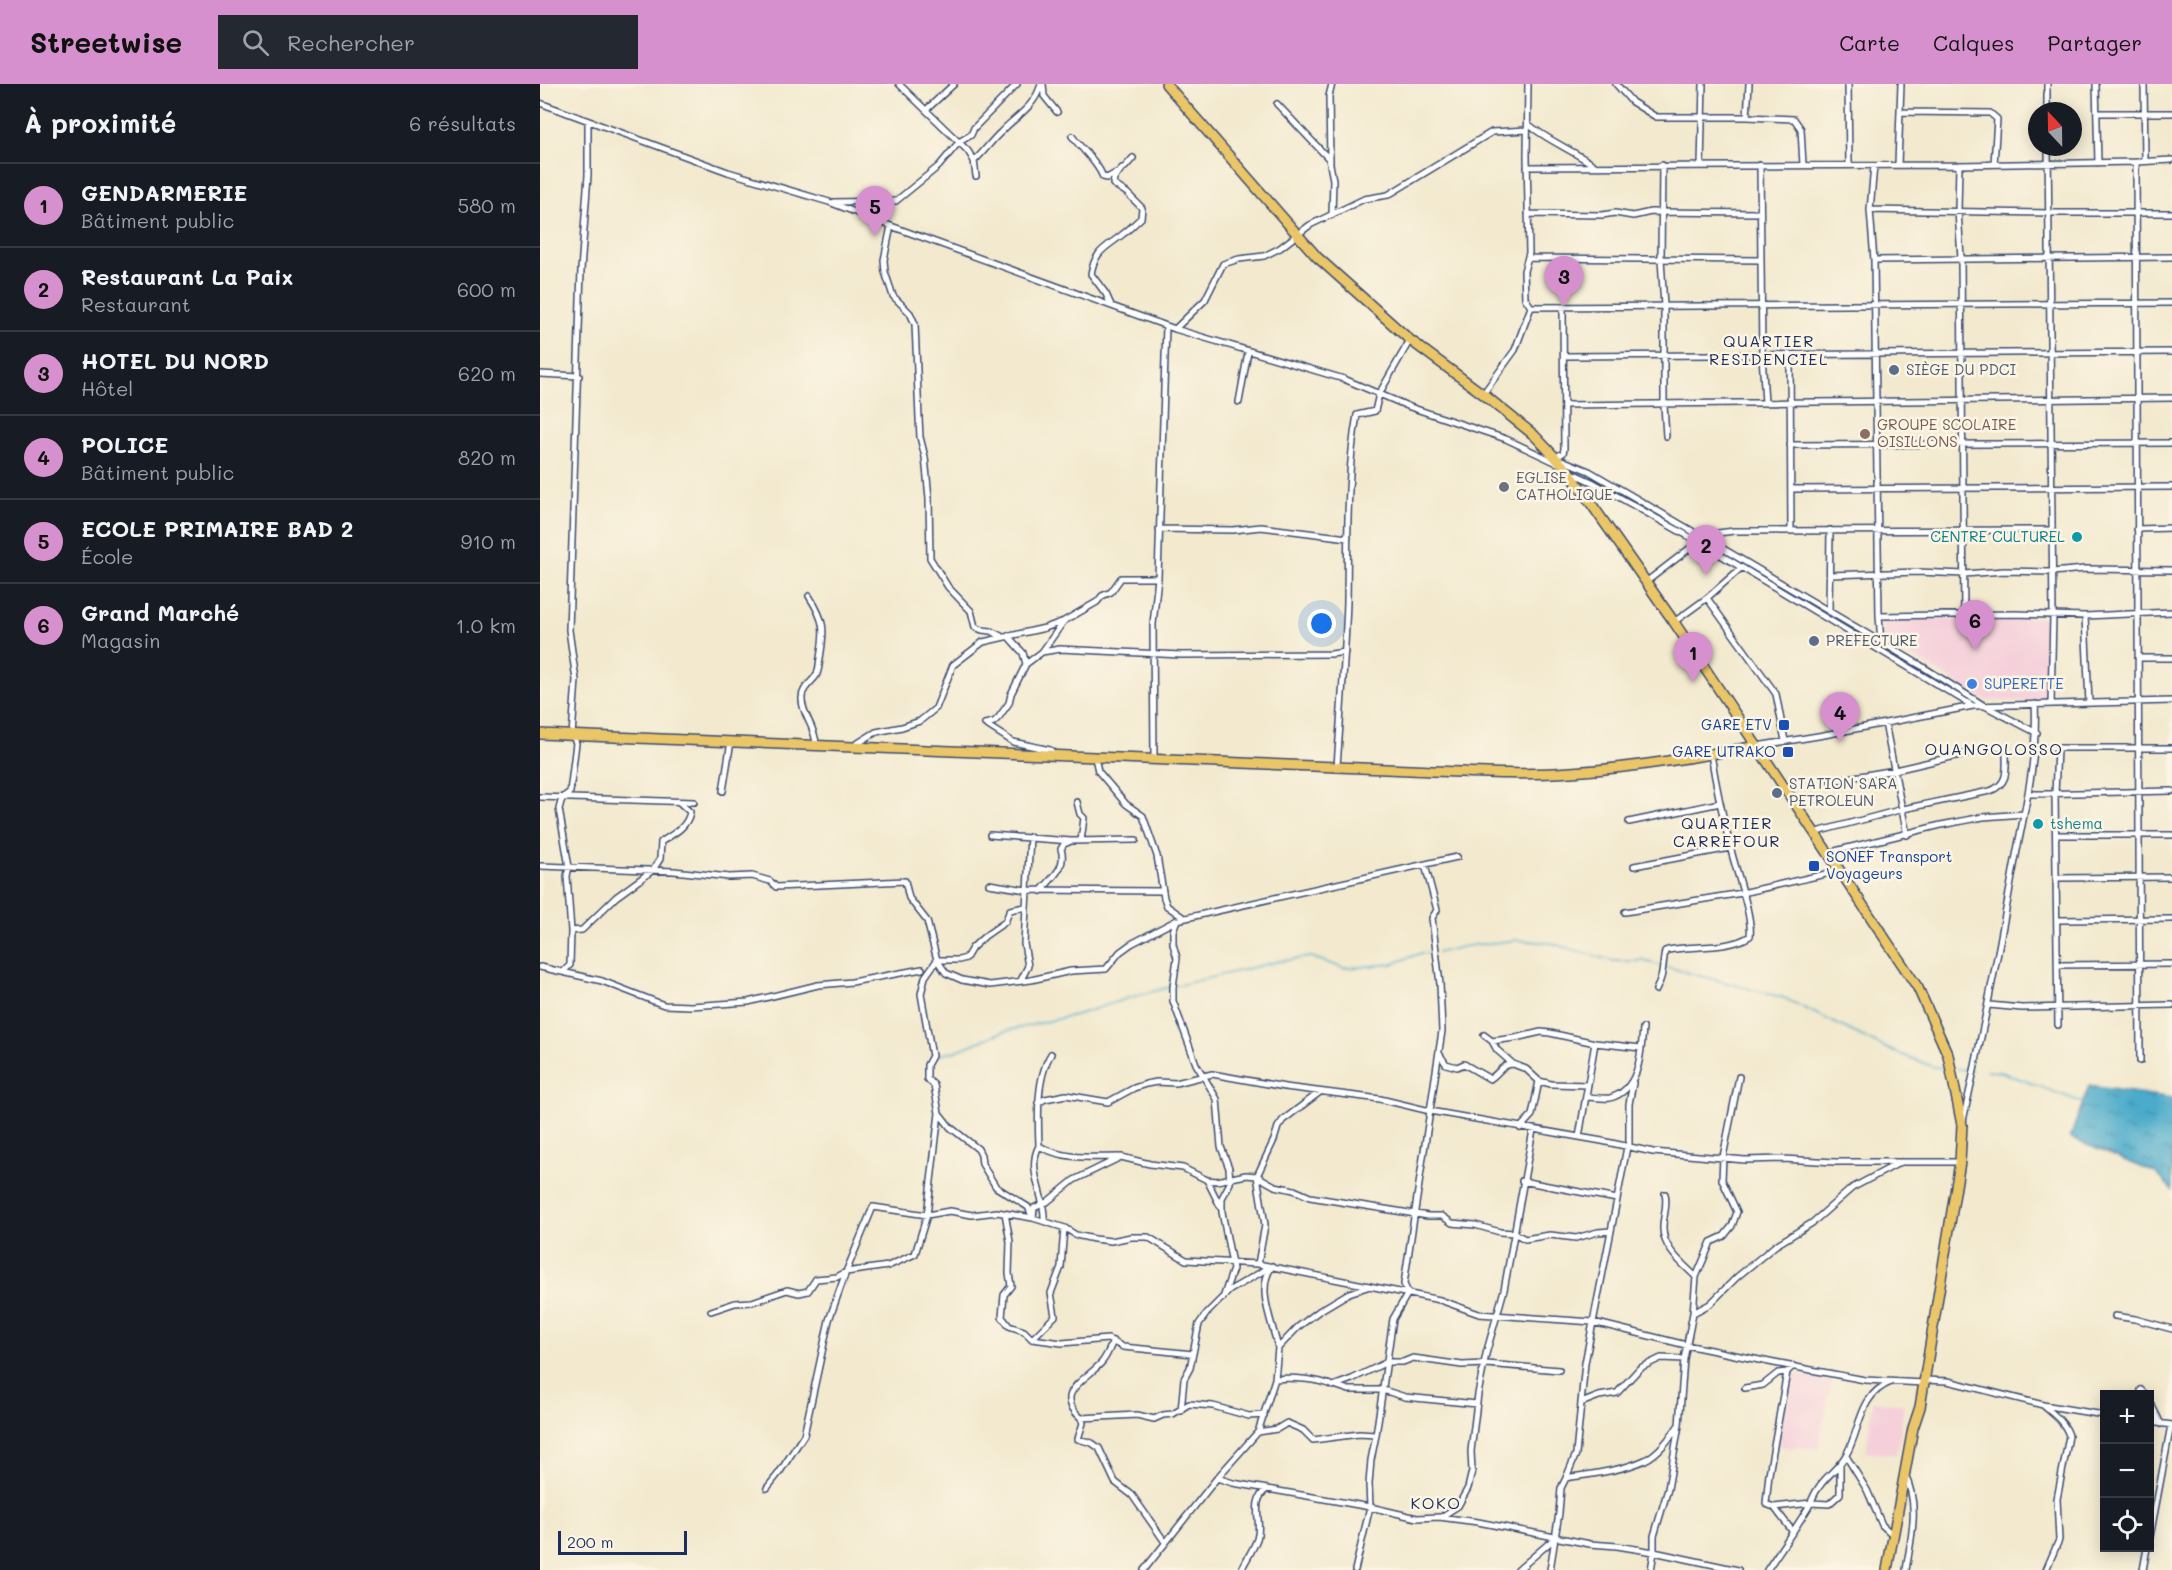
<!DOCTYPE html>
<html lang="fr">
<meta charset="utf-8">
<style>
body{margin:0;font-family:Mali,sans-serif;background:#242831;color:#f1f3f6}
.controls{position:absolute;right:18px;bottom:18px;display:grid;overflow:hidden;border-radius:0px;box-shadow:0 3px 15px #0003}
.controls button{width:54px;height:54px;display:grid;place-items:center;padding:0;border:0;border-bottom:2px solid #363941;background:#171b24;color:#f1f3f6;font:30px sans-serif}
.compass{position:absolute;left:1488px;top:18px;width:54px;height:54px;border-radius:50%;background:#171b24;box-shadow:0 3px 15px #0003;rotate:338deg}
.scale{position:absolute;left:18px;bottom:15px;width:129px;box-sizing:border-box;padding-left:6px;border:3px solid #1b2f5e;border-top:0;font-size:16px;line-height:21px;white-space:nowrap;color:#1b2f5e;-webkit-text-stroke:4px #fcf5e5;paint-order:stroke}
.you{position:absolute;left:782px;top:540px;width:21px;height:21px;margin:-15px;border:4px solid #fff;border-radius:50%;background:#1a73e8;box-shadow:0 0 0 9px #1a73e833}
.badge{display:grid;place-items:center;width:39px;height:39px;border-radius:50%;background:#d690ce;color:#111;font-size:20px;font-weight:700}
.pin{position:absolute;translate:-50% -50px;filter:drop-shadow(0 2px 3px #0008)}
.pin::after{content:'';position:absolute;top:32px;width:21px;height:18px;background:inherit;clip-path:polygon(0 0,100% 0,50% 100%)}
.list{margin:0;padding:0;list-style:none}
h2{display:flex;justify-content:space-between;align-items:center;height:78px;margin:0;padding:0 24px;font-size:26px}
h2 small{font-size:20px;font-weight:400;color:#9ea1a6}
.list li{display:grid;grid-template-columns:39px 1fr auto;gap:18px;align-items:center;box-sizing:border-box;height:84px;padding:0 24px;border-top:2px solid #363941}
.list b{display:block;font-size:22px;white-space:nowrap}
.list p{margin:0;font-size:20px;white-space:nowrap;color:#9ea1a6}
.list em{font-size:20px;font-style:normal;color:#9ea1a6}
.icon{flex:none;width:33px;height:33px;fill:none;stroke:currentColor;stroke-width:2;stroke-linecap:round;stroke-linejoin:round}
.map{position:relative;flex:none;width:1632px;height:1486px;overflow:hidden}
header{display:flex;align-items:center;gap:36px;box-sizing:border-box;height:84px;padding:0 30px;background:#d690ce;color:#111}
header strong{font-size:28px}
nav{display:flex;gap:33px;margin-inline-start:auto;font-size:21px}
.search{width:420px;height:54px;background:#242831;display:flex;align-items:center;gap:15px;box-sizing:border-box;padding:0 21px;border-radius:0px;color:#9ea1a6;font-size:22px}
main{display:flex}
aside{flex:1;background:#171b24}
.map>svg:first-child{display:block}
</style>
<header>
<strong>Streetwise</strong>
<div class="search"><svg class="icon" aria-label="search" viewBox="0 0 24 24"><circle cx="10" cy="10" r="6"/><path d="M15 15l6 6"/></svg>Rechercher</div>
<nav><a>Carte</a><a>Calques</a><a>Partager</a></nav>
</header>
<main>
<aside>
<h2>À proximité<small>6 résultats</small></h2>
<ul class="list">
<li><span class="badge">1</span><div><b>GENDARMERIE</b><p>Bâtiment public</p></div><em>580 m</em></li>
<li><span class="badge">2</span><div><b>Restaurant La Paix</b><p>Restaurant</p></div><em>600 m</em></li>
<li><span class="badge">3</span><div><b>HOTEL DU NORD</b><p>Hôtel</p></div><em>620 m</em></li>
<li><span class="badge">4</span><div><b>POLICE</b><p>Bâtiment public</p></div><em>820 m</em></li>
<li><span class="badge">5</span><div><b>ECOLE PRIMAIRE BAD 2</b><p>École</p></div><em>910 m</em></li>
<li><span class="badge">6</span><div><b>Grand Marché</b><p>Magasin</p></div><em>1.0 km</em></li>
</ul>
</aside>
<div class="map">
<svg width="1632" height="1486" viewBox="0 0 1632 1486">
<defs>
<pattern id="water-ripples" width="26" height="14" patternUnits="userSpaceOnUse" patternTransform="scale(1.5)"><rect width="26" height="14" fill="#4cabcb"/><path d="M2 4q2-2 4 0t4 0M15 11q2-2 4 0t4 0" fill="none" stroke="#3e8ca8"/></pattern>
</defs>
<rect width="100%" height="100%" fill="#fcf5e5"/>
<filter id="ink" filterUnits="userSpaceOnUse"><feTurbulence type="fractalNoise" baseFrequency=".0167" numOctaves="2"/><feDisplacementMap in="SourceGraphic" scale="12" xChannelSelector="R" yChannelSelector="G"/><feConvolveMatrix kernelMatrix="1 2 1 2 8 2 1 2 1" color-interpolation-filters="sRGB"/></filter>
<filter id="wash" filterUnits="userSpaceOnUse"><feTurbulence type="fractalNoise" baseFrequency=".008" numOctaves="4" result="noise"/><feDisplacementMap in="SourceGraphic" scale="24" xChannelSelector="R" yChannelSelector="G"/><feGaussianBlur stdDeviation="1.35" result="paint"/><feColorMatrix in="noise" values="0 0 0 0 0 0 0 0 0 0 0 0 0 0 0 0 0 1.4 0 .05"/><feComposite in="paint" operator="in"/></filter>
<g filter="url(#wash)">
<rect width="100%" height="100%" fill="#f2e9ce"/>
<path fill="#f5cfda" d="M1509,534l-1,83h-61l-103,-61 -2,-21z
M1250,1289l42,8 -15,72 1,-3 -25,-4 -1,3 -16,-4z
M1333,1317l31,4 -7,50 -31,-3z"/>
<path fill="url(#water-ripples)" stroke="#346d94" stroke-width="1.5" d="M1549,1002l83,12v92l-16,-17 -86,-35z"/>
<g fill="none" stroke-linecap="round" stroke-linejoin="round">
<path stroke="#4cabcb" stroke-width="1.5" d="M897,869l29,-7 51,-6 34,3 62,18h31l140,37 108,53 42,16 11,1
M635,902l105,-25 31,-4 32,11 17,-1 32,-3 29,-11h12
M394,972l22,-5 46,-19 77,-18 53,-17 38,-10
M1416,985l16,1
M1446,987l15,1 83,31"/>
</g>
</g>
<g filter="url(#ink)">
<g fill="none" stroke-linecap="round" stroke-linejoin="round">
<defs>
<path id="street" d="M359,0l69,67 6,10 2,15
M503,0l1,12 13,16
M988,0l-1,72 2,97 -5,18 1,27 6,9
M1076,0l16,18 24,15h91
M1209,0l-2,33 47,2 7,10 2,36
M1308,0l1,81
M1507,0v27
M1556,0l2,79
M1604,0l1,77
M0,19l188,69 101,30 62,24 284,103 169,50 66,28 96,32 51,24
M737,20l52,55 4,21 -1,35
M386,26l28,-26
M1362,28l88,1 7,6 -3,45
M1557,29h75
M988,40c20,17 45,26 67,42
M532,52c10,14 25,25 31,41l4,1 9,-5
M1508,63l5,468 -2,89
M434,77c10,-9 17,-20 27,-29 15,-16 34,-25 40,-48
M790,78l-1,-66 3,-12
M1596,78l4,899
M1358,80l3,-80
M1122,81l-1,94 3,47v99l2,31
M1220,81l2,190 3,48
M1419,81l-1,46 3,47 3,357
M1161,82l2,-82
M1334,82l-4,44 4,50 5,356 2,26
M987,83l432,-2 177,-3 36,-2
M336,117l5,20
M294,118l62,-1 43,-35 20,-24 12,-7 3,-7 43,-44
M1330,126l178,3h124
M988,130l74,1 13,-2 18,3 18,-4 109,1
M351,142l-7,34 1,12 8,24 17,17 5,11 4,94 1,19 5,20 4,41 1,60 18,29 23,24 4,16 7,3 9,1 12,6
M988,174l233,2
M1334,176l298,-3
M571,221l-5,-11 -15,-20c4,-24 15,-26 32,-40 7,-5 12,-11 18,-16l1,-10 -15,-15 -14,-9 1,-5 8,-11 3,-1 8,-9
M991,223l641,-4
M635,245l30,-29 18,-36 16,-5 25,-3 16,-8 30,-23 54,-26 24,-4 104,-63 35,-2
M1250,270l1,176
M1024,272l608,-4
M0,290l39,2
M943,310l32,-44 16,-43
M699,318l9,-50
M1024,321l608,-7
M1250,361l382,-2
M1016,373l7,-4 1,-4 -1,-142
M1017,374l32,13 103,60 5,7 10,2 8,4 205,121 63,40 54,28
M1030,388l22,10 112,63 269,161
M1251,405l381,-2
M619,445l74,1 28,-3 87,11
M1597,445l35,-1
M1166,457l12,-8 16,-2 318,-1
M1290,491l88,-3 46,2 40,-3 48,1 33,-3 87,1
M1106,498l52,-40
M269,512c16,25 16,33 11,62 -1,6 -1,13 -4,18 -6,8 -15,13 -14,24 0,14 13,26 14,44
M1167,514l69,96 9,47
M1289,527l1,-81
M1339,532l136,-2 70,2 87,-4
M1545,532l4,87
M1134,538l33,-24 34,-30
M468,552l15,17 3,11
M502,568l18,-3 121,6 150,-1 14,-2
M1598,574h34
M1345,639l22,112
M445,640l9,-2 5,-5 10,-14 2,-9 15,-30 16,-12 22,-31 33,-19 5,-6 9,-4 10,-14h37
M445,640l28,18 37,8 6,5
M315,661l21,-13 26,-5 18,-6 16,-13 17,-43 30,-23 62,-14 19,-7
M1217,662l67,-11 149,-29 199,-5
M1496,664h136
M1517,665l-2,45 3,231
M555,674l3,13 28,33 17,12 14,40 7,42 3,8 17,12
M614,675l-1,-135 5,-46 8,-252
M797,682c4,-54 8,-109 10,-164 1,-63 -1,-126 10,-187l18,-4 4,-17 31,-54
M183,707l8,-50
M1489,710l143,-3
M0,713l154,5
M537,718l3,12 4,4 -3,23
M1089,738l91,-19
M1273,749l90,-24 87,-18c19,-7 16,-21 16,-39l-7,-6 -104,24 -64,11
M450,751l81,6 65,-1
M1516,751h116
M1287,769l114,-28 42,-8 41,-3
M0,782l134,5 55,6 23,-1 18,5 6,6 129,-6 4,17 18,23 10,39 9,13 16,7 28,5 41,-5 40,-9 35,-2 14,-17 11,-8 46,-24 280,-63
M1094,782l96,-18
M1517,794l115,-1
M449,800l37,6 137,1
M501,807c11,-14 26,-23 20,-42l3,-5 5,-2
M1085,828l117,-19 97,-22
M637,836l-4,11v13l4,14 -4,29v14l23,63 21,35 4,48 8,21 1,15 -8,15v14l11,57 -10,29
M1518,836l114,-1
M31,847l11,-1 34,-33 37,-27 7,-11 1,-17c13,-9 26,-14 29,-30l-11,-10
M397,876l-12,17 -4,17 11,62 -5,9v14l7,6 5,28 11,14 28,22 3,6 1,9 14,23 32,20 5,11 32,10 11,7 18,4 17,2 20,-4h17l38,23 72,4 182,36 39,14 114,8 93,23 88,18 91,17 59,3
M397,876h22l7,-2 6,-10 13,-12 20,-14 5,-12 15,-3
M1518,881l114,-1
M0,883l62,14 62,24 27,1 57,-4 70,-17 34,-3 70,-13
M24,887l6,-6 1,-34 -4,-55 2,-9 -10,-58 3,-11 8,-6 6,-49 -4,-8 4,-55 -7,-50 12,-360 7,-95v-54
M481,896l7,-14 -4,-22 6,-107
M1116,906c8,-15 6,-23 9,-39l3,-1c24,-5 61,0 82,-14 3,-19 -14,-65 -19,-86 -8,-32 -15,-64 -20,-96
M1449,921l33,3 150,-3
M944,951l8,6 23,-3 26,-6 9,1 45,10 46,5
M952,957l5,9 16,14 13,5 13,12 12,3 37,1
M511,970c-15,24 -13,65 -12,92 25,14 53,11 80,11
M900,971l6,9 11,3 7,-3 26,15c8,-5 12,-15 23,-15
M1046,1013c7,0 17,2 24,1 30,-8 31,-45 33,-70
M498,1019l7,-4 21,-4 42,7 26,-14 12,-4 11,-2 19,1 36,-9 73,13 95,12 50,12 12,-80 -2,-47 -8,-66 5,-8 -12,-45
M1423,1037c19,-85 36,-170 51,-255 10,-54 24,-107 21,-162
M980,1044l12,-13 7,-34
M1039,1053l16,-94
M499,1062c-13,24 7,50 5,75
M1089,1063v-43l4,-21
M667,1096l14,28
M982,1097l95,18
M1125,1110c3,12 -2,22 -2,33 -1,21 20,37 33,50
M465,1129l5,29 -1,31 2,13 -7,9 -2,22 7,9 15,5 8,8 30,4 46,-4 15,8 70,7
M718,1180l7,-39 -8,-49 17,-36 4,-13 5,-7 37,-28
M731,1184c-15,22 2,56 7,80
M171,1227l24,-8 17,-1 35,-12 12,3 9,-2 8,-12 21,-2 9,-5 42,-6 27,-12 12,-39 12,-102
M1153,1229l17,-9 27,-27 39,-32 36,-22 40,-35 49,-26
M1575,1232l20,3 37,10
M492,1255l23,-23 -4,-23 10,-26 3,-39
M573,1257c-3,7 -6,15 -11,21 -15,18 -50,30 -21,56l56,-3 17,4 9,-4 10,-1 16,-10 24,2 36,10 15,-1
M1253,1282l-6,6 -18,102 -3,30 8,3 19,25
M735,1295c17,-2 43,0 58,7l19,-7 35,-17h16l10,-4 49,7 24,-1 73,6
M1384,1296l24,1 95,24 61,10
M797,1302l12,4h34l22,7 72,7
M1205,1304l18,-3 15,-12 9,-1
M1601,1306l4,4
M1610,1318l11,22
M1041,1319l18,-7 18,-3 23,-25 21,-10 23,1
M1504,1322c9,8 22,17 25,30l-12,63 2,41 -13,30
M641,1327l3,-32 6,-11 9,-44 8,-11 23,-23 42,-24
M541,1334l2,5 -5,16 14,4 7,5 16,34 17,13 33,47
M1610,1338l22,3
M718,1348l19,-3 10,-6 16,7 10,10 46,-6 17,1
M1306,1372l21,34 15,35 11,10
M1365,1391c15,31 6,63 1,95
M677,1394l41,-46 17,-53 3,-31 20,-21 21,-16 30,-18 21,-7
M1026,1394l10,-24 9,-91 26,-132
M227,1404l12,-15 25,-38 25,-115 17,-48 27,-65 54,8 23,-4 22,4 25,-3 36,6 1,-10 13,-6 27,-22 47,-23 29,7 33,4 24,12 10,1 29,-6 11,1 18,10 19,4 16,7 118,19h14l10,7 23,2 25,7 14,1 11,6 25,-4 26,3 22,-6 13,-1 16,-84
M1234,1423l37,-4 18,1 11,-10v-28
M901,1433l17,-11 10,-18 4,-17 -1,-20 7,-57 8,-40 18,-64 29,-160
M1610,1453l21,-112
M604,1486l73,-92 16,5 137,24 -1,-23 2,-24 5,-25 17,-116 15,-26 -4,-9 26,-173 172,30 51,11 92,8 38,-1 52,3h125
M701,1486c5,-10 12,-20 16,-31 6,-17 -8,-37 10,-50
M815,1486l15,-63 47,11 22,-1 39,5 112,22 27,2 37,6 84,18
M978,1486l37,-32
M1010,1486l9,-57 2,-25 5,-10c25,-4 55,-7 79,-18 14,-7 24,-21 33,-34
M1111,1486l3,-18v-16l14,-47 11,-64 5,-66 9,-46 3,-36 15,-35 13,-6 8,-10 5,-14 -15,-32 1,-23 16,-80
M1227,1486c14,-21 28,-41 41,-62 4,-7 6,-15 11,-21 8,-12 20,-19 27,-32 15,-25 12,-60 45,-73
M1603,1486l4,-22"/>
<path id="highway" d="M626,0l151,173 93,83 73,54 51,41 35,37 105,150 244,366 30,67 14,70 -2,37 -40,245 -7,21 -26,142
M0,650l870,36c53,2 108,6 161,2 62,-4 124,-15 186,-26"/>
</defs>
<use href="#street" stroke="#3b4b6f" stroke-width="8"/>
<use href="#highway" stroke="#3b4b6f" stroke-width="12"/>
<use href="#street" stroke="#fff" stroke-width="5"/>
<use href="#highway" stroke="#ebc669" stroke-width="9"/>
</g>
</g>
<g fill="#5c6f8a" stroke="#fcf5e5" stroke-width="2">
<circle cx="1354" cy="286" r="6"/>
<circle cx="1274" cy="557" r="6"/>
<circle cx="1237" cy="709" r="6"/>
</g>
<circle fill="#8d6e63" stroke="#fcf5e5" stroke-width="2" cx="1325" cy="350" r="6"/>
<circle fill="#6b7280" stroke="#fcf5e5" stroke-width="2" cx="964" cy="403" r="6"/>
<g fill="#0f9aa8" stroke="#fcf5e5" stroke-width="2">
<circle cx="1537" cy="453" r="6"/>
<circle cx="1498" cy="740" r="6"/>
</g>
<circle fill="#3f7fe0" stroke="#fcf5e5" stroke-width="2" cx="1432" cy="600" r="6"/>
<g fill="#1a4fb4" stroke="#fcf5e5" stroke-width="2">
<rect x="1238" y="635" width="12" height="12" rx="3"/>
<rect x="1242" y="662" width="12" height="12" rx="3"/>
<rect x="1268" y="776" width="12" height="12" rx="3"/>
</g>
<g text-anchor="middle" stroke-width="5" stroke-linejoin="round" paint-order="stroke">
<g font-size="15" fill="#4e5e75" stroke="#fcf5e5" text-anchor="start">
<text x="1366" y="291">SIÈGE DU PDCI</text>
<text x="1286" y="562">PREFECTURE</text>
<text x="1249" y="705">STATION SARA<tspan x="1249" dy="17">PETROLEUN</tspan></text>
</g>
<g font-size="15" fill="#785e54" stroke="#fcf5e5" text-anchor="start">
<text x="1337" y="346">GROUPE SCOLAIRE<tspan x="1337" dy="17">OISILLONS</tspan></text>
</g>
<g font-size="15" fill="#5b616d" stroke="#fcf5e5" text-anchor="start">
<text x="976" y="399">EGLISE<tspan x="976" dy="17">CATHOLIQUE</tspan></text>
</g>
<g font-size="15" fill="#0d838f" stroke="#fcf5e5" text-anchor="end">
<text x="1525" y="458">CENTRE CULTUREL</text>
<text x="1510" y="745" text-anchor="start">tshema</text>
</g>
<g font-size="15" fill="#366cbe" stroke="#fcf5e5" text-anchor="start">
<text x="1444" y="605">SUPERETTE</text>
</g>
<g font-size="15" fill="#164399" stroke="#fcf5e5" text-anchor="end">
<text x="1232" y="646">GARE ETV</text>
<text x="1236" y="673">GARE UTRAKO</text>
<text x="1286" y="778" text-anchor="start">SONEF Transport<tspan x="1286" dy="17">Voyageurs</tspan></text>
</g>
<g font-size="16" letter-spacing="1.5" fill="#1b2f5e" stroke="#fcf5e5">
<text x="1229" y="263">QUARTIER<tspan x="1229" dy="18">RESIDENCIEL</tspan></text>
<text x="1454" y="671">OUANGOLOSSO</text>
<text x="1187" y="745">QUARTIER<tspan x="1187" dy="18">CARREFOUR</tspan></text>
<text x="896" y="1425">KOKO</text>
</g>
</g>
</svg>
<div class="controls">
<button>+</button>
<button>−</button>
<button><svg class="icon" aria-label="locate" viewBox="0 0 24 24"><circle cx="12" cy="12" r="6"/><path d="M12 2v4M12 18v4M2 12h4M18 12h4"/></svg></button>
</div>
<svg class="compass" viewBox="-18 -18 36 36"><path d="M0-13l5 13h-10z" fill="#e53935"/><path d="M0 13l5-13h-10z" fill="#9ea1a6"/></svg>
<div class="scale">200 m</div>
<div class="you"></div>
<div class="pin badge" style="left:1153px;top:598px">1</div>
<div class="pin badge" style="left:1166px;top:491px">2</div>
<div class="pin badge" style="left:1024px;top:222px">3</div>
<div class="pin badge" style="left:1300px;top:658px">4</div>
<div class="pin badge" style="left:335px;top:152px">5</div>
<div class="pin badge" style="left:1435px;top:566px">6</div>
</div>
</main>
